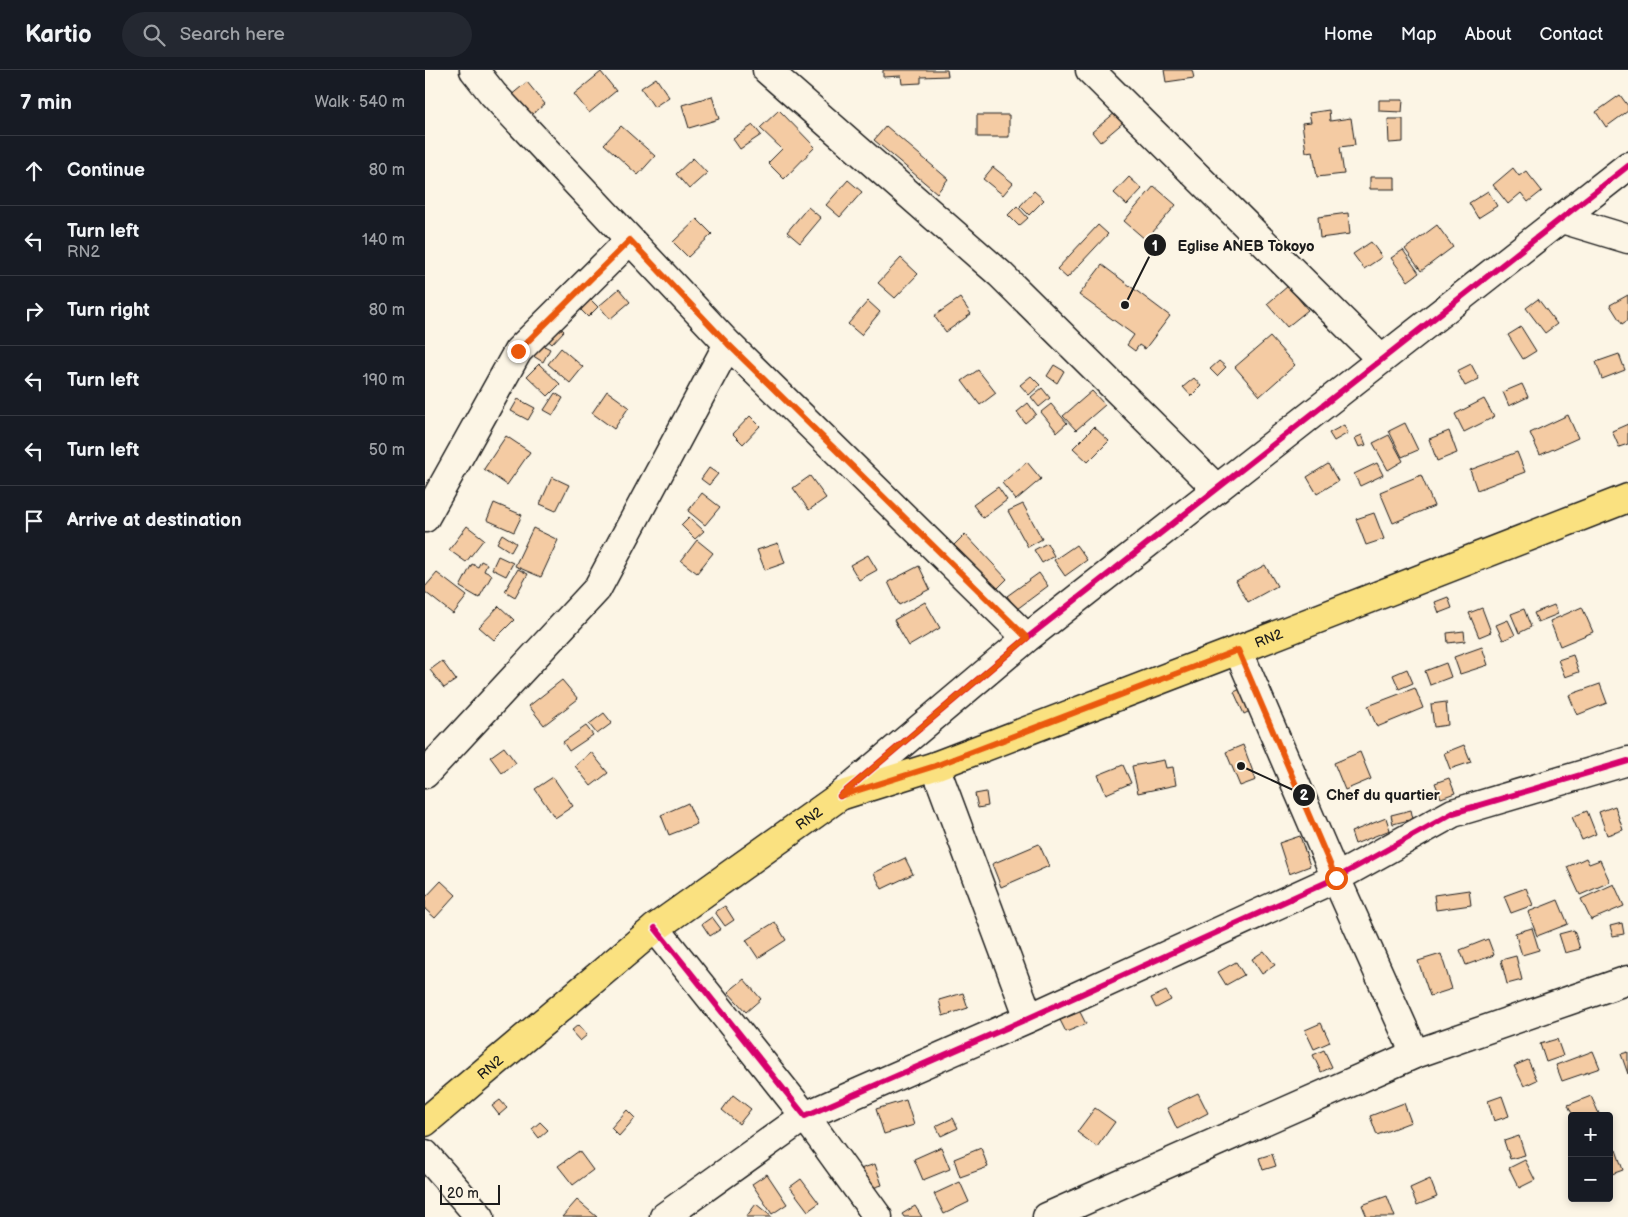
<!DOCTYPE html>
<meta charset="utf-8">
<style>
body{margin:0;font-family:"Balsamiq Sans",sans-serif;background:#242831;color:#f1f3f6}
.controls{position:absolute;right:15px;bottom:15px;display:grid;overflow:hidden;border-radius:5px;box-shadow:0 2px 8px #0003}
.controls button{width:45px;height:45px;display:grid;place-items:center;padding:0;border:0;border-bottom:1px solid #363941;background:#171b24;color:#f1f3f6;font:25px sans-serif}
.scale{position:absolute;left:15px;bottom:12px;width:60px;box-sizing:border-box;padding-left:5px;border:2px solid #1c1c1c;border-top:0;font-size:14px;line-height:18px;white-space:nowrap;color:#1c1c1c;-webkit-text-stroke:4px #fcf5e5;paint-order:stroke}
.stop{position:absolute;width:15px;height:15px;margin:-11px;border:4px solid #ea580c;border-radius:50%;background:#fff}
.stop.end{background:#ea580c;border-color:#fff;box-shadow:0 1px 5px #0008}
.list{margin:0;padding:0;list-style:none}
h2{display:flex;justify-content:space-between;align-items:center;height:65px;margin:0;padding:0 20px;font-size:21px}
h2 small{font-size:16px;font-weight:400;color:#9ea1a6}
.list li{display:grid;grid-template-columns:32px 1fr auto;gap:15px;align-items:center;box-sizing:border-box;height:70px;padding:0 20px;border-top:1px solid #363941}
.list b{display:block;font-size:19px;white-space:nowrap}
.list p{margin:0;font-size:16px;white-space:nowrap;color:#9ea1a6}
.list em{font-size:16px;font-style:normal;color:#9ea1a6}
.icon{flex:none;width:28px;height:28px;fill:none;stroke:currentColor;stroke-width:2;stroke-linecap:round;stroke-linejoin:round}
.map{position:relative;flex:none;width:1203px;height:1147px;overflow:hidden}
header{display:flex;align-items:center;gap:30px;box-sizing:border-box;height:70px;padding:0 25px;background:#171b24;border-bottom:1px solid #363941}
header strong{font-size:24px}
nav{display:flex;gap:28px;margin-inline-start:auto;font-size:18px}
.search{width:350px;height:45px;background:#242831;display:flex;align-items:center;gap:12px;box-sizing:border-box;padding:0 18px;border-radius:28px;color:#9ea1a6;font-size:19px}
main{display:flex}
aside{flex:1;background:#171b24}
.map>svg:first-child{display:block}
</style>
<header>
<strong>Kartio</strong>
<div class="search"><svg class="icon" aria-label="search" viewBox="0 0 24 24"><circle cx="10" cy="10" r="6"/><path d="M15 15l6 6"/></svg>Search here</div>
<nav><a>Home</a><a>Map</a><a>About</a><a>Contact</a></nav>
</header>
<main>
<aside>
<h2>7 min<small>Walk · 540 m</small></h2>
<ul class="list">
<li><svg class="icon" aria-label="ahead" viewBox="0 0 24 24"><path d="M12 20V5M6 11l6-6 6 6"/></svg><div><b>Continue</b></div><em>80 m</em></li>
<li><svg class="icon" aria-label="left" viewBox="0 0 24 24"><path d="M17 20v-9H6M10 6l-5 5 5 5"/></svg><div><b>Turn left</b><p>RN2</p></div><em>140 m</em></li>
<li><svg class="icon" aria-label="right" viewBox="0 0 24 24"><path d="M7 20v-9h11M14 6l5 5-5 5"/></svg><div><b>Turn right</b></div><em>80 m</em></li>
<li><svg class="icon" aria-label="left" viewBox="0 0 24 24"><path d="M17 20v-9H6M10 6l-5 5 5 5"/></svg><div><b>Turn left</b></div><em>190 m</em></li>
<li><svg class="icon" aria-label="left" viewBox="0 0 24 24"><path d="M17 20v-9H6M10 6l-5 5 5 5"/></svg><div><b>Turn left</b></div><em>50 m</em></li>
<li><svg class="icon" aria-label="arrive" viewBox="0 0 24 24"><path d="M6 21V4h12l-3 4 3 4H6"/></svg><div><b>Arrive at destination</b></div></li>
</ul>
</aside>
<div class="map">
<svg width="1203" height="1147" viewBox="0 0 1203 1147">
<rect width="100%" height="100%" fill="#fcf5e5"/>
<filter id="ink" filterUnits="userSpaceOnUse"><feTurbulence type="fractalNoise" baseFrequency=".02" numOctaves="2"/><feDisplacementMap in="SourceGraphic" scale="10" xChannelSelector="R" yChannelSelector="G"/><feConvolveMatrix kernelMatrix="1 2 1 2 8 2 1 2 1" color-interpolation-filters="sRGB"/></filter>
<g filter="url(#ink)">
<path fill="#f4cba3" stroke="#1c1c1c" d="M458,0h64l1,6 -27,1v6l-19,1 -1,-8 -18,1z
M739,0h28l2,8 -28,4z
M176,2l15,19 -27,22 -15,-19z
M231,8l13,19 -15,10 -13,-19z
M102,12l18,22 -17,14 -18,-22z
M1195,25l8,11v5l-22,16 -10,-15z
M287,26l7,23 -30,9 -7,-23z
M954,30h24l-1,12 -23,-1z
M354,40l36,37 -31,32 -16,-16 14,-14 -22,-21z
M904,40l1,11 21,-3 4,27 -15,2 4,27 -27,3 -4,-26 -7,1 -4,-29 9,-1 -2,-9z
M691,42l9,9 -25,21 -8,-10z
M552,45h32v22h-32z
M963,49h15v23l-14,1z
M328,55l8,10 -21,14 -7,-10z
M196,56l34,30 -17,19 -34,-31z
M461,56l62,53 -11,14 -63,-53z
M268,88l14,15 -18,16 -13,-15z
M568,97l20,16 -10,12 -20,-16z
M1088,98l6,8 7,-5 16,20 -14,11 -7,-9 -13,11 -15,-19z
M704,107l13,12 -15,16 -13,-12z
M945,107h25v12h-25z
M423,110l14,12 -22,25 -14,-12z
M729,116l22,19 -30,35 -22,-19z
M609,121l10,9 -15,15 -9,-9z
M1063,121l9,15 -19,12 -9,-15z
M592,136l11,12 -9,8 -11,-11z
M383,137l13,11 -21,25 -13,-11z
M923,143l2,21 -30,4 -2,-21z
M272,149l15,15 -24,23 -15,-15z
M673,155l10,9 -41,44 -10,-9z
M1012,155l16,22 -32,24 -16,-22z
M946,172l11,15 -18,12 -11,-15z
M978,180l16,23 -11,8 -17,-23z
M476,188l17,16 -23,24 -17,-15z
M677,195l68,51 -25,33 -6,-4 -4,6 -8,-6 7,-10 -55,-40z
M863,216l20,24 -21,17 -20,-23z
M194,219l11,13 -20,17 -11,-13z
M161,225l12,12 -10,10 -12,-12z
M1203,225v25l-6,4 -12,-19z
M535,228l11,16 -25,18 -12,-16z
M1113,229l19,25 -12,9 -19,-25z
M443,231l12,11 -19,23 -13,-11z
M130,253l9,8 -12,13 -9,-8z
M1096,257l15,24 -13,8 -15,-24z
M845,267l25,28 -35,31 -25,-29z
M112,272l13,7 -7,13 -13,-8z
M136,278l22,19 -13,16 -22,-19z
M1194,284l6,16 -23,9 -6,-17z
M794,291l7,6 -9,9 -7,-7z
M114,294l21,20 -12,12 -21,-20z
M1046,294l8,15 -14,7 -8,-15z
M629,295l10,6 -7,12 -10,-7z
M553,300l18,23 -16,12 -18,-24z
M606,306l9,9 -11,10 -9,-10z
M769,308l7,8 -10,10 -8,-9z
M1097,314l6,13 -19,9 -6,-14z
M617,318l8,10 -11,9 -8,-10z
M182,321l22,16 -15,22 -22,-16z
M667,321l13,14 -29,25 -13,-14z
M130,323l8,5 -10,17 -9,-5z
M93,329l17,9 -7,12 -17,-9z
M1059,329l10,18 -30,15 -9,-18z
M603,333l8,11 -11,9 -8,-11z
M626,334l16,19 -10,9 -16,-20z
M1143,345l10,23 -38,17 -10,-22z
M325,346l10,10 -17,18 -10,-10z
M980,353l13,27 -16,7 -13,-26z
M1203,354v20l-9,3 -7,-16z
M919,355l4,8 -14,8 -5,-8z
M669,357l15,14 -21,21 -15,-14z
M1024,361l8,22 -20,8 -8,-22z
M937,365l4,10 -7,2 -4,-9z
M964,365l14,26 -15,9 -15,-27z
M81,366l24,16 -23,33 -23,-16z
M1092,382l8,20 -48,18 -7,-20z
M602,392l14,17 -25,21 -14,-17z
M952,393l6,12 -23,11 -6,-12z
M903,394l10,17 -21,13 -10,-17z
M284,398l9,6 -9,11 -8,-6z
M996,405l13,31 -41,17 -13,-31z
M385,406l16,22 -17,12 -16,-22z
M127,407l17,8 -13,26 -16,-7z
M573,417l9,13 -24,18 -10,-13z
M277,423l18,14 -15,18 -17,-14z
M69,433l28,12 -8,17 -27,-12z
M598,434l19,35 -14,8 -20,-36z
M949,443l10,26 -18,6 -10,-26z
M264,447l15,14 -9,8 -14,-14z
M42,456l17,13 -18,23 -17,-12z
M108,458l25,12 -17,37 -26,-11z
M77,464l14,9 -5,9 -14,-9z
M540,464l42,45 -11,11 -42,-45z
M272,470l16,13 -16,20 -16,-12z
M353,473l7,20 -20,7 -8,-20z
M622,473l7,13 -12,7 -8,-13z
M651,475l11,15 -22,16 -11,-16z
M443,485l9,15 -18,10 -9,-15z
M73,486l15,7 -7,13 -14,-7z
M56,491l6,3 -3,7 8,4 -13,23 -19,-11 12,-23 6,3z
M840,495l12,21 -29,16 -12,-21z
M494,496l11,23 -31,16 -11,-23z
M93,499l10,5 -13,23 -10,-6z
M12,503l30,23 -14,18 -28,-22v-5z
M614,503l9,13 -31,23 -10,-13z
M1023,527l4,11 -13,5 -4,-11z
M500,532l15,26 -31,18 -15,-26z
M1129,535l4,9 -20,8 -4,-9z
M74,536l15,14 -20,20 -15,-13z
M1157,537l11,25 -33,14 -10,-25z
M1057,538l9,24 -12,5 -10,-24z
M1099,539l7,18 -12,6 -8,-19z
M1083,550l7,15 -12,5 -7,-15z
M1039,561l1,10 -17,2 -1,-10z
M1057,577l6,18 -28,9 -6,-17z
M1148,585l6,17 -14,5 -7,-17z
M17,591l14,19 -12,8 -14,-18z
M1021,593l5,14 -21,8 -5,-14z
M982,599l6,14 -14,6 -6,-14z
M137,610l16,19 -34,26 -15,-19z
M1175,614l7,19 -30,12 -8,-20z
M824,615l11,21 -16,8 -10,-22z
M990,618l8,20 -46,19 -9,-21z
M1021,632l2,23 -14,2 -3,-23z
M179,643l8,10 -15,11 -8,-10z
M161,656l7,9 -24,16 -6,-9z
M818,675l13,35 -16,6 -14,-34z
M1039,675l7,17 -21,7 -6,-16z
M79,677l12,16 -14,10 -12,-16z
M166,682l17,21 -17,13 -16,-20z
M935,682l11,27 -26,11 -11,-27z
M739,690l2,8 7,-1 3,18 -38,8 -6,-27z
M698,695l8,18 -25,11 -8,-19z
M128,707l20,29 -18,12 -20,-29z
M1024,708l6,15 -14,5 -6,-15z
M561,722l2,14 -10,2 -3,-14z
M263,733l9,21 -28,11 -8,-20z
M1190,736l8,24 -16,5 -8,-23z
M986,740l2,9 -20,5 -2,-9z
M1162,741l9,23 -14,6 -10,-23z
M961,748l4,12 -35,14 -4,-12z
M875,766l10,30 -21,8 -10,-31z
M614,774l10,22 -48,21 -9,-23z
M480,788l8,16 -31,15 -8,-16z
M1161,788l3,6 11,-4 10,22 -30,13 -13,-28z
M16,811l15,14 -21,23 -10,-9v-11z
M1189,814l10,22 -33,14 -10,-21z
M1101,818l7,17 -22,8 -7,-17z
M1044,820l2,15 -35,5 -2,-15z
M1133,830l10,24 -31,12 -9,-24z
M300,836l9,14 -9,6 -10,-14z
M287,847l9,12 -11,7 -8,-12z
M350,852l11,18 -28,18 -12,-18z
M1197,853l2,11 -11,2 -3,-10z
M1107,858l7,22 -17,5 -7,-22z
M1149,860l6,19 -15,4 -6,-19z
M1063,869l6,16 -28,10 -6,-15z
M839,881l11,14 -13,9 -10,-15z
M1016,884l11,35 -22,7 -12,-35z
M1091,886l6,24 -15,4 -6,-24z
M811,892l8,13 -18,10 -8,-13z
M319,909l17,20 -15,13 -18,-20z
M741,921l5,9 -15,8 -5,-10z
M538,923l5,15 -25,8 -4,-16z
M655,942l6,12 -20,8 -6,-12z
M896,953l9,19 -16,7 -9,-19z
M153,955l9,10 -7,6 -9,-10z
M1132,969l6,17 -17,6 -6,-18z
M899,980l8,17 -11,5 -8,-17z
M1168,981l7,17 -38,13 -6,-16z
M1203,982v22l-7,-20z
M1103,990l9,20 -13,6 -10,-20z
M773,1023l10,20 -31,16 -10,-21z
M308,1025l18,14 -12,15 -17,-14z
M1077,1026l7,20 -15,5 -6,-20z
M1166,1026l9,20h-27l-5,-11z
M75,1030l7,8 -8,7 -7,-9z
M481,1030l8,25 -30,9 -8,-25z
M979,1033l7,19 -34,13 -7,-19z
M670,1038l20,14 -18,25 -20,-15z
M202,1040l8,8 -16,18 -8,-8z
M528,1048l5,10 -17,8 -5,-10z
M115,1052l8,8 -9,8 -7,-9z
M1094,1066l6,19 -15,4 -6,-18z
M516,1077l9,22 -27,11 -9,-21z
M556,1078l7,19 -28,10 -6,-18z
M1191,1080l7,20 -14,5v-22z
M154,1081l14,19 -20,15 -15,-19z
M847,1084l4,12 -13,4 -4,-12z
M1100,1090l10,20 -16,8 -10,-20z
M450,1094l7,21 -16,5 -6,-21z
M342,1104l20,30 -15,10 -20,-30z
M376,1109l18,24 -11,8 -18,-24z
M1005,1109l7,18 -20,8 -7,-17z
M535,1112l9,20 -25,12 -10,-20z
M962,1126l8,21h-28l-5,-12z
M152,1130l20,17h-35z
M331,1134l16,13h-26z
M490,1136l7,11h-18l-2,-3z"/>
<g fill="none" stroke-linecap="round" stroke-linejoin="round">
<defs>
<path id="minor" d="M49,0l19,24 235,250 299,294
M342,0l233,204 217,215
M665,0l291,289
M1137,149l66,20
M0,448l93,-167 112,-111
M813,580l98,228 79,176
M510,696l94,252
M0,704l172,-185 131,-245
M415,726l187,-158 601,-472
M230,858l150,188 224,-98 307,-140 117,-65 175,-52
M0,1084l55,63
M239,1147l141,-101 73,101
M622,1147l368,-163 213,-74"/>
<g id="major">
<path id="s1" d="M0,1052l230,-194 185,-132 95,-30 303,-116 390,-152"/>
</g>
</defs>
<use href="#minor" stroke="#1c1c1c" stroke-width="31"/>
<use href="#major" stroke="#1c1c1c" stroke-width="31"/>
<use href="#minor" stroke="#fcf5e5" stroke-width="28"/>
<use href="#major" stroke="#fae180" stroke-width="28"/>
<defs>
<path id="cycleway" d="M415,726l187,-158 601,-472
M230,858l150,188 224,-98 307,-140 117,-65 175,-52"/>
</defs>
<use href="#cycleway" stroke="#fcf5e5" stroke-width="9"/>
<use href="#cycleway" stroke="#d6006c" stroke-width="6"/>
</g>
</g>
<g fill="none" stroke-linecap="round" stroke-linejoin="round" filter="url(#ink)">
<path stroke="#ea580c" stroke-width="6" d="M93,281l112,-111 98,104 299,294 -187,158 95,-30 303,-116 98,228"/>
</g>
<g text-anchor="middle" stroke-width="4" stroke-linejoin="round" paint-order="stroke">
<g font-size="14" fill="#1c1c1c" stroke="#fcf5e5">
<text dy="5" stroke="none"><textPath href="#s1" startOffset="985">RN2</textPath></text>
<text dy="5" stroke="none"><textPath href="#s1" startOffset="490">RN2</textPath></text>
<text dy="5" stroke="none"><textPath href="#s1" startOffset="85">RN2</textPath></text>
</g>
</g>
<path fill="none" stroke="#1c1c1c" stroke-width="2" d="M700 235L730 175M816 696L879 725"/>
<g fill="#1c1c1c" stroke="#fcf5e5" stroke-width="2">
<circle cx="700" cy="235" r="5"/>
<circle cx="816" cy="696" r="5"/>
<circle cx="730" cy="175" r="12"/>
<circle cx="879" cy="725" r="12"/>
</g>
<g font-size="15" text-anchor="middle" font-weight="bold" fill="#fff">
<text x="730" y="181">1</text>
<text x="879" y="730">2</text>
</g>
<g font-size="15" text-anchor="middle" font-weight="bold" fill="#1c1c1c" stroke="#fcf5e5" stroke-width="4" stroke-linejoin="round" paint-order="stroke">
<text x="821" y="181">Eglise ANEB Tokoyo</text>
<text x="958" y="730">Chef du quartier</text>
</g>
</svg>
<div class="controls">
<button>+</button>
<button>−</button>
</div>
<div class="scale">20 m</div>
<div class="stop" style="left:911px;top:808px"></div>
<div class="stop end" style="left:93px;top:281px"></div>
</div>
</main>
